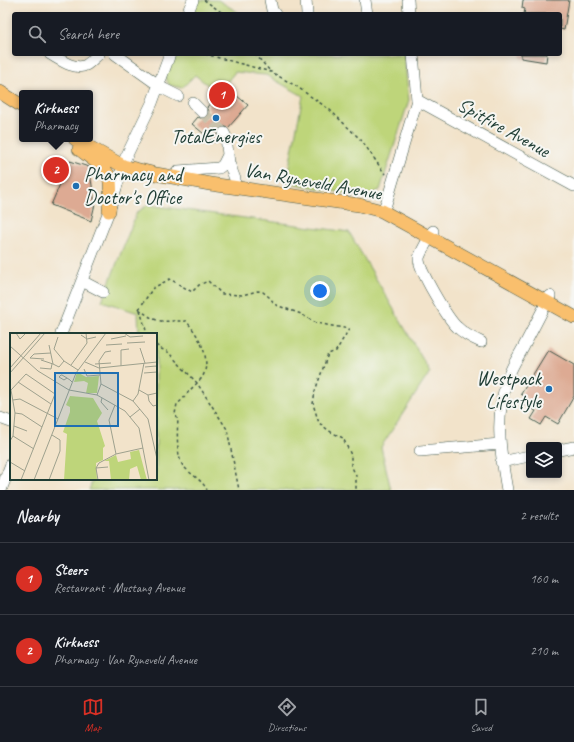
<!DOCTYPE html>
<meta charset="utf-8">
<style>
body{margin:0;font-family:Caveat,sans-serif;background:#242831;color:#f1f3f6}
.controls{position:absolute;right:12px;bottom:12px;display:grid;overflow:hidden;border-radius:4px;box-shadow:0 2px 6px #0003}
.controls button{width:36px;height:36px;display:grid;place-items:center;padding:0;border:0;border-bottom:1px solid #363941;background:#171b24;color:#f1f3f6;font:20px sans-serif}
.you{position:absolute;left:320px;top:291px;width:14px;height:14px;margin:-10px;border:3px solid #fff;border-radius:50%;background:#1a73e8;box-shadow:0 0 0 6px #1a73e833}
.badge{display:grid;place-items:center;width:26px;height:26px;border-radius:50%;background:#d93025;color:#fff;font-size:13px;font-weight:700}
.pin{position:absolute;translate:-50% -50%;border:2px solid #fff;box-shadow:0 1px 4px #0006}
.popup{position:absolute;left:19px;top:90px;width:74px;height:52px;box-sizing:border-box;display:grid;place-content:center;border-radius:4px;background:#171b24;filter:drop-shadow(0 1px 3px #0005);font-size:13px;white-space:nowrap;color:#9ea1a6}
.popup b{font-size:15px;color:#f1f3f6}
.popup::after{content:'';position:absolute;left:50%;top:100%;margin-left:-8px;border:8px solid transparent;border-top-color:#171b24}
.list{margin:0;padding:0;list-style:none}
h2{display:flex;justify-content:space-between;align-items:center;height:52px;margin:0;padding:0 16px;font-size:17px}
h2 small{font-size:13px;font-weight:400;color:#9ea1a6}
.list li{display:grid;grid-template-columns:26px 1fr auto;gap:12px;align-items:center;box-sizing:border-box;height:72px;padding:0 16px;border-top:1px solid #363941}
.list b{display:block;font-size:15px;white-space:nowrap}
.list p{margin:0;font-size:13px;white-space:nowrap;color:#9ea1a6}
.list em{font-size:13px;font-style:normal;color:#9ea1a6}
.icon{flex:none;width:22px;height:22px;fill:none;stroke:currentColor;stroke-width:2;stroke-linecap:round;stroke-linejoin:round}
.map{position:relative;flex:none;width:574px;height:490px;overflow:hidden}
.search{position:absolute;background:#171b24;box-shadow:0 2px 6px #0003;left:12px;right:12px;top:12px;height:44px;display:flex;align-items:center;gap:10px;box-sizing:border-box;padding:0 14px;border-radius:4px;color:#9ea1a6;font-size:15px}
.sheet{height:196px;background:#171b24}
nav{display:flex;justify-content:space-around;align-items:center;box-sizing:border-box;height:56px;border-top:1px solid #363941;background:#171b24;font-size:11px;color:#9ea1a6}
nav a{display:grid;justify-items:center;gap:2px}
nav .on{color:#d93025}
.map>svg:first-child{display:block}
</style>
<div class="map">
<svg width="574" height="490" viewBox="0 0 574 490">
<rect width="100%" height="100%" fill="#f6f6f2"/>
<filter id="ink" filterUnits="userSpaceOnUse"><feTurbulence type="fractalNoise" baseFrequency=".025" numOctaves="2"/><feDisplacementMap in="SourceGraphic" scale="8" xChannelSelector="R" yChannelSelector="G"/><feConvolveMatrix kernelMatrix="1 2 1 2 8 2 1 2 1" color-interpolation-filters="sRGB"/></filter>
<filter id="wash" filterUnits="userSpaceOnUse"><feTurbulence type="fractalNoise" baseFrequency=".012" numOctaves="4" result="noise"/><feDisplacementMap in="SourceGraphic" scale="16" xChannelSelector="R" yChannelSelector="G"/><feGaussianBlur stdDeviation="0.9" result="paint"/><feColorMatrix in="noise" values="0 0 0 0 0 0 0 0 0 0 0 0 0 0 0 0 0 1.4 0 .05"/><feComposite in="paint" operator="in"/></filter>
<g filter="url(#wash)">
<rect width="100%" height="100%" fill="#f2e3ca"/>
<path fill="#bed57a" stroke="#6e8957" d="M194,0h24l23,14h-53z
M170,54h234l5,46 -29,90 -16,7 -78,-15 17,-86 -37,-21 -31,-3 -9,11 -10,-5 -7,8 -14,-11 -13,13 -13,-3 -6,-14z
M148,205l201,27 81,140 -49,75 10,43h-302l4,-11h63v-145h-17l-1,-21 -36,-12 35,-89z"/>
<g id="blocks">
<path fill="#ddaa93" d="M523,0h46l-5,30 -4,-1v-15h-36l1,-5 -3,-1z
M521,54h26l-1,8 -25,-4z
M225,86l23,19 -20,23 -4,-2 -6,3 -1,4 2,6 -4,4 -23,-19 6,-7 5,2 4,-2 2,-6 -2,-4z
M70,161l19,6 6,37 -4,17 -40,-16z
M548,350l26,15v31l-16,28 -12,-7 -5,8 -10,-6 5,-8 -12,-7 3,-6 -6,-4z"/>
</g>
</g>
<g filter="url(#ink)">
<use href="#blocks" fill-opacity="0" stroke="#3f564a" stroke-width="1"/>
<g fill="none" stroke-linecap="round" stroke-linejoin="round">
<path stroke="#c8c2ac" stroke-width="11" stroke-dasharray="11 5.5" stroke-linecap="butt" d="M202,112l22,21"/>
<defs>
<path id="minor" d="M270,0l2,10 3,4
M306,0l1,14
M365,0l2,14
M408,0l1,14
M187,14l6,-14
M50,54c9,5 25,17 36,11 5,-3 9,-8 13,-11
M115,54l49,35 14,7
M417,100l157,86
M193,103l9,9
M224,133l2,4 3,26 6,16
M178,171l41,-3 4,-3 5,-10
M382,211l4,-7 31,-104 -4,-46
M433,231c-4,7 -12,20 -14,27 -1,11 29,61 38,69 7,7 15,11 24,15
M82,281l21,11
M61,334l48,-123 16,-52 27,-56 18,-49
M0,418l11,4
M559,450l15,-3
M420,451l80,-7
M501,462l28,-6
M1,490l10,-26
M507,490c-7,-39 -13,-77 2,-115 3,-9 9,-18 14,-27 9,-17 18,-35 27,-52"/>
<path id="major" d="M0,92l22,14
M75,139l48,27 33,8 54,10 149,21 23,6 192,106
M79,149c32,24 34,21 30,62"/>
</defs>
<use href="#minor" stroke="#3f564a" stroke-width="12"/>
<use href="#major" stroke="#3f564a" stroke-width="14"/>
<path stroke="#3f564a" stroke-width="1.5" stroke-dasharray="3 3" stroke-linecap="butt" d="M204,0l20,14
M205,54l66,18 25,14 34,24 32,31 23,33
M255,54l16,18
M139,309l14,-21 17,-9 22,13 7,-7 9,-4 14,13 20,1 16,-4 5,1 6,5 7,8 25,9 15,9 33,6 -13,22 -8,3 -13,37 -2,13 6,19 12,9 12,6 8,17v10l5,11v14
M139,309c21,17 22,11 47,12 12,13 26,37 17,55 -3,5 -9,10 -13,14 -4,5 -7,10 -13,14l-2,10 3,6c-1,11 -2,41 7,48 8,8 17,12 22,22
M140,310l7,24
M156,345l5,4 6,2 30,32 30,46 12,61"/>
<use href="#minor" stroke="#fff" stroke-width="11"/>
<use href="#major" stroke="#f9bf6d" stroke-width="13"/>
</g>
</g>
<g fill="#1f6fb2" stroke="#f6f6f2" stroke-width="1.5">
<circle cx="216" cy="118" r="4"/>
<circle cx="76" cy="186" r="4"/>
<circle cx="549" cy="389" r="4"/>
</g>
<g text-anchor="middle" stroke-width="4" stroke-linejoin="round" paint-order="stroke">
<g font-size="20" fill="#1f3d34" stroke="#f6f6f2">
<text transform="translate(504 127) rotate(29)" y="7">Spitfire Avenue</text>
<text transform="translate(313 181) rotate(10)" y="7">Van Ryneveld Avenue</text>
</g>
<g font-size="20" fill="#1f3d34" stroke="#f6f6f2">
<text x="216" y="143">TotalEnergies</text>
<text x="84" y="181" text-anchor="start">Pharmacy and<tspan x="84" dy="23">Doctor's Office</tspan></text>
<text x="541" y="385" text-anchor="end">Westpack<tspan x="541" dy="23">Lifestyle</tspan></text>
</g>
</g>
<g transform="translate(10 333)">
<rect width="147" height="147" fill="#f2e3ca"/>
<path d="M67,39l9,5 13,-1 -2,17h-11l2,-10 -4,-2 -10,1zM60,63l23,2 9,15 -5,8 8,25 -2,2v12l-7,3 1,17h-33l3,-46 -4,-2 7,-20v-5l-4,-2zM129,117l8,30h-6l-4,-14 -7,3 -1,11h-18l-2,-19h-5l12,-6 2,7 13,-3 -1,-7z" fill="#bed57a"/>
<path fill="none" stroke="#9ea18e" stroke-width="1" d="M6,0l4,6 6,-6M114,0l6,4 13,-1M71,2l6,4 9,-2M48,4l-4,12 10,12M101,6l15,-3M117,10l18,-1M39,12l4,19 6,3 5,-6 14,9M96,12l16,-1M0,13l28,25 31,19 28,5 28,16 14,17 10,52M130,15l5,15M34,26l-14,-1 4,-4 17,-1M31,27l12,4M75,29l14,6 58,-6M85,31l16,-1M61,32l16,-22 -1,-10M111,33v-16l8,-1M135,34l11,-1 1,3M0,35l31,-35M30,35l11,1 1,-5M74,36l3,7 13,-1M0,40l35,-40M134,40l13,-1M57,45l-3,2 -5,-3 2,-2h1l5,3 3,2 2,2M8,49l33,22M91,51l32,17 15,18 9,40M129,57l9,5 9,-2M87,62l4,-11 -2,-23 6,-9 6,-1M138,62l1,6 4,5 4,-1M92,65l-1,4 7,8M3,67l7,-1 38,20M123,68l5,-7 6,-31M105,72l-6,15 7,34M5,80l7,1 20,13M120,84l10,-8M4,93l13,5M3,103l21,13M0,108l3,-5 2,-23 -4,-23 15,-16 29,20 -34,86M0,129l15,9M86,135l12,-1M24,147l42,-107 30,-40M39,147l11,-29v-11l-8,-5M88,147l-2,-12 3,-5 17,-9 27,-6"/>
<path fill="#1f6fb2" fill-opacity="0.15" stroke="#1f6fb2" stroke-width="2" d="M45,40h63v53h-63z"/>
<rect width="147" height="147" fill="none" stroke="#1f3d34" stroke-width="2"/>
</g>
</svg>
<div class="controls">
<button><svg class="icon" aria-label="layers" viewBox="0 0 24 24"><path d="M12 4l9 5-9 5-9-5zM3 14l9 5 9-5"/></svg></button>
</div>
<div class="you"></div>
<div class="pin badge" style="left:222px;top:95px">1</div>
<div class="pin badge" style="left:56px;top:170px">2</div>
<div class="popup"><b>Kirkness</b>Pharmacy</div>
<div class="search"><svg class="icon" aria-label="search" viewBox="0 0 24 24"><circle cx="10" cy="10" r="6"/><path d="M15 15l6 6"/></svg>Search here</div>
</div>
<section class="sheet">
<h2>Nearby<small>2 results</small></h2>
<ul class="list">
<li><span class="badge">1</span><div><b>Steers</b><p>Restaurant · Mustang Avenue</p></div><em>160 m</em></li>
<li><span class="badge">2</span><div><b>Kirkness</b><p>Pharmacy · Van Ryneveld Avenue</p></div><em>210 m</em></li>
</ul>
</section>
<nav>
<a class="on"><svg class="icon" aria-label="map" viewBox="0 0 24 24"><path d="M3 6l6-2 6 2 6-2v14l-6 2-6-2-6 2zM9 4v14M15 6v14"/></svg>Map</a>
<a><svg class="icon" aria-label="directions" viewBox="0 0 24 24"><path d="M12 3l9 9-9 9-9-9zM9 14v-3h6M13 9l2 2-2 2"/></svg>Directions</a>
<a><svg class="icon" aria-label="saved" viewBox="0 0 24 24"><path d="M7 4h10v16l-5-4-5 4z"/></svg>Saved</a>
</nav>
